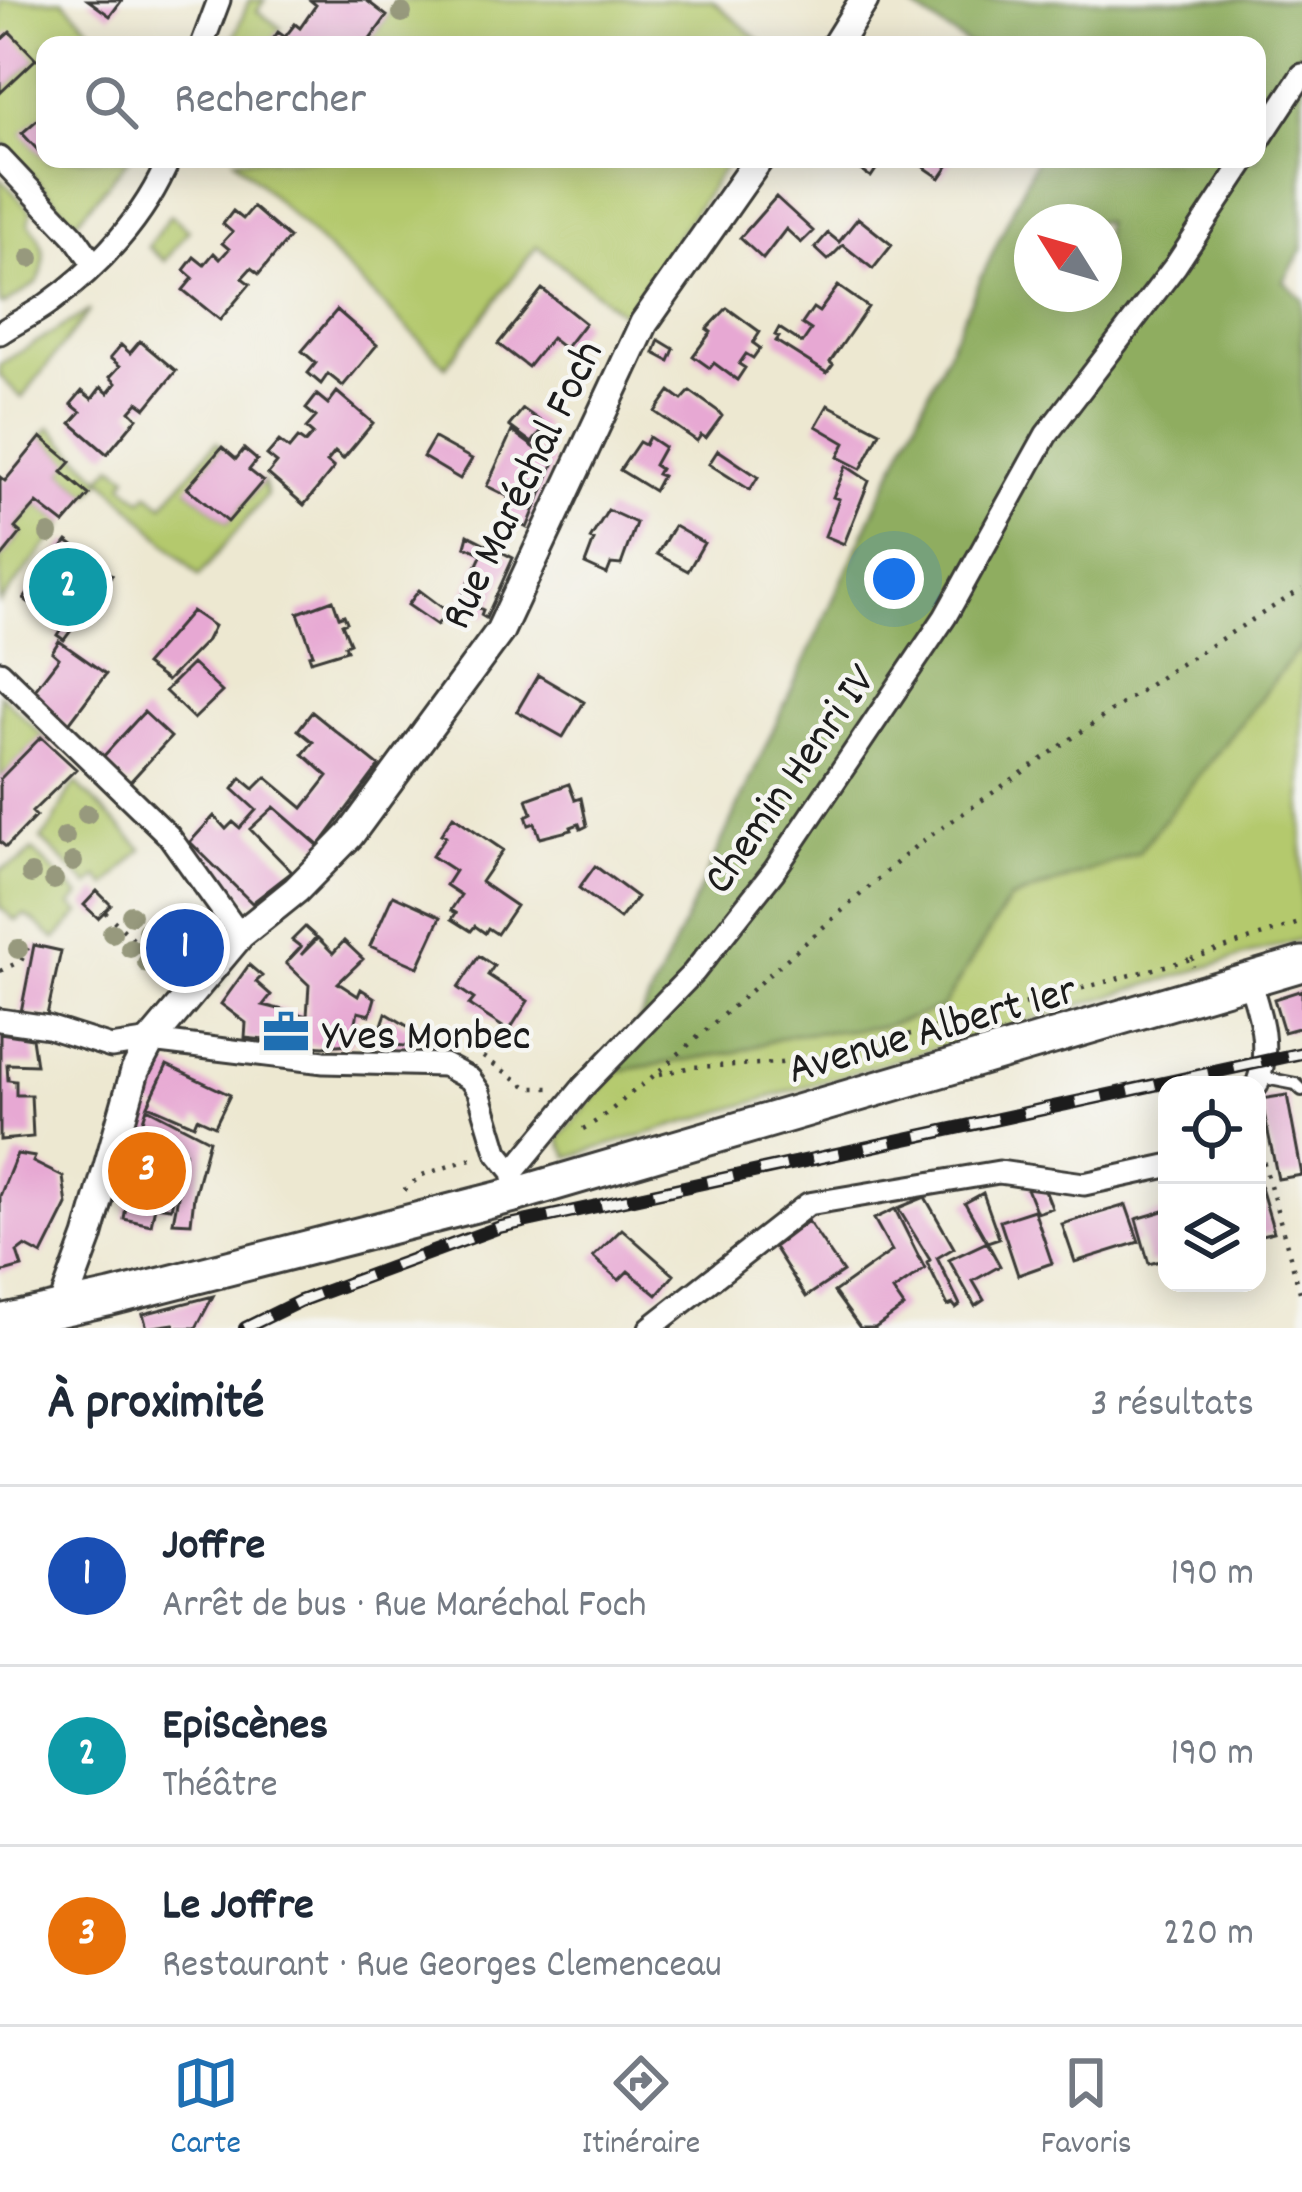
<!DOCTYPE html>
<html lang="fr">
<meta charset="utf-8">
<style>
body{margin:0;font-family:Dekko,sans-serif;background:#f2f2f3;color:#1f2937}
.controls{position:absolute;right:36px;bottom:36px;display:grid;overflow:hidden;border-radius:24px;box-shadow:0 6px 30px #0003}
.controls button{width:108px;height:108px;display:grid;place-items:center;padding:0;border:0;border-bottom:3px solid #e0e1e3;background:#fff;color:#1f2937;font:60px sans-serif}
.compass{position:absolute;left:1014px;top:204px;width:108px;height:108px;border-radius:50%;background:#fff;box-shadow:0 6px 30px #0003;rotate:307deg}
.you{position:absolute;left:894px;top:579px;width:42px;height:42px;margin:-30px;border:9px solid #fff;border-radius:50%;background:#1a73e8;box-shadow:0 0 0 18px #1a73e833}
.badge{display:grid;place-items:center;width:78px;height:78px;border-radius:50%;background:#1f6fb2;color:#fff;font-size:39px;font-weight:700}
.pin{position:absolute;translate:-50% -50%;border:6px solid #fff;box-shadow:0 3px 12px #0006}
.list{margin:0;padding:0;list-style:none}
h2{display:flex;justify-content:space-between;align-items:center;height:156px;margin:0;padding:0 48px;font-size:51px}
h2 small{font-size:39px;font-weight:400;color:#747a83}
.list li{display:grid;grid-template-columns:78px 1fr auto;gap:36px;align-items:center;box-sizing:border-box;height:180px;padding:0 48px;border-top:3px solid #e0e1e3}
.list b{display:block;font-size:45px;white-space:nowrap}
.list p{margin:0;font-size:39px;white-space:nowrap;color:#747a83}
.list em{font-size:39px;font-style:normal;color:#747a83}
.icon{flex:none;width:66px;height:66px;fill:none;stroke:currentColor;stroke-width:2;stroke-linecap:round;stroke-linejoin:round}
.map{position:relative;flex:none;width:1302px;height:1328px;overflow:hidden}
.search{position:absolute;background:#fff;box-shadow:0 6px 30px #0003;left:36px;right:36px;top:36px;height:132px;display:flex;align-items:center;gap:30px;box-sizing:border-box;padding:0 42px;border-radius:24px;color:#747a83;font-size:45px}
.sheet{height:696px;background:#fff}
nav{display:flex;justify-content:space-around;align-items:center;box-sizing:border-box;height:168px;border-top:3px solid #e0e1e3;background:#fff;font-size:33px;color:#747a83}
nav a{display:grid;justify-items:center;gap:6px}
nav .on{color:#1f6fb2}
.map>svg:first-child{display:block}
</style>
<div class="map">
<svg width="1302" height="1328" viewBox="0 0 1302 1328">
<rect width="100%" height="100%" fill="#f6f6f2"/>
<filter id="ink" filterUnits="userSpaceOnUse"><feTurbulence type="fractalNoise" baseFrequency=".00833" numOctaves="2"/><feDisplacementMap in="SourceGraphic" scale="24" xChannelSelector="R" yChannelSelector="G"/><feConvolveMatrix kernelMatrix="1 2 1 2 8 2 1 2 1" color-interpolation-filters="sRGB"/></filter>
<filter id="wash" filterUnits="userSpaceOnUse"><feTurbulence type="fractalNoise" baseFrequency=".004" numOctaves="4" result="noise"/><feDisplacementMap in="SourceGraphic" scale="48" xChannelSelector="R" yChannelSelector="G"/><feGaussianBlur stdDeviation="2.7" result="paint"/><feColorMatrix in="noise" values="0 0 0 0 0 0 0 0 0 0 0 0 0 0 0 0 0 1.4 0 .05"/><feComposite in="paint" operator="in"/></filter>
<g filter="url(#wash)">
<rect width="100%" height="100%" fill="#ede8d1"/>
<path fill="#b4c96d" stroke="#687244" stroke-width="3" d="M0,0h63l44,45h-62v68l-22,20 26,30 5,-4h75l-54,64 -75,-84v-46l36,-34 -36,-18z
M249,0h16l-8,11 24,17 -12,17h-38z
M399,0h313l53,45h-399z
M235,159h495l-106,156 -87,-69 -91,120z
M0,178l31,33 -2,13c16,16 19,39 8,59l-32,21h-5z
M170,215l19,15 -24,31 -17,-14z
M90,310l-68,88 -22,-22v-12z
M50,427l51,51 12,-13 15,11 -5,8 19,16 6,-7 15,12 53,-63 6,5 -34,42 40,33 35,-41 4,14 -68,81 -96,-97 -14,16 -27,-23 8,-10 -29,-25z
M37,503l27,21 -64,79v-44l21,-25 -6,-6z
M1302,645v294l-733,218 -10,-18 57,-68 120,-19 55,-18 91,-7 93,-75 34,-52 129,-47z
M0,694l50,49 -9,-5 -40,40z
M76,783l66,66 -35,37 -9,-9 -9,9 -48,-47c18,-18 19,-39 35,-56z
M32,850l48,46 -9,9 9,8 -24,26c-17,-9 -18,-19 -32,-24l-8,6 -16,-14v-37l21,-9z"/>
<path fill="#8fad60" stroke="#56643e" stroke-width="3" fill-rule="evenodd" d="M902,0h400v249l-18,32 18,18v346l-164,208 -129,47 -67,108 -60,19 -91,8 -55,17 -120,19 420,-912h221v-114h-288zM1032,222h72v72h-72z"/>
<g id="blocks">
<path fill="#e7a8d3" d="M88,0h34l-12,16z
M310,0h56l21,16 -21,29h-97l9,-13 7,5 10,-13 5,4 16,-23z
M10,32l26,27 -36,34v-52z
M45,113v45l-23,-25z
M843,159h40l-12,18z
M912,159h41l-13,19z
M776,197l37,34 -12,12 -15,-14 -23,30 -23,-21z
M253,207l36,31 -30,36 -8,-6 -9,10 8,6 -30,36 -37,-30 10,-12 -9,-8 10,-13 10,8 10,-12 6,6 9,-10 -7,-6 10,-11 -9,-8 10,-13 10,8z
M858,218l34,27 -19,24 -30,-24 -15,15 -13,-12 13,-15 11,9z
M838,286l30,21 -38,55 3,3 -6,8 -51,-32 3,-4 -4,-2 4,-7 23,15 9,-13 -9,-6 11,-16 6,4z
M542,289l43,34 -20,26 -14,-11 -23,29 -30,-23z
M727,308l33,24 -7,11 7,5 -7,10 -7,-4 -7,10 6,4 -8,12 -23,-17 -4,5 -17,-12 18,-24 -4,-3z
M337,310l40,35 -34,41 -15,-12 -7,10 -13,-11 8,-10 -14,-12z
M659,340l15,9 -5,12 -15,-8z
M140,341l36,30 -30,37 -8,-6 -8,9 7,7 -30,36 -36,-31 10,-11 -10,-8 11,-13 10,8 9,-12 7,6 8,-10 -6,-6 10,-11 -10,-8 11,-13 9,8z
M670,391l12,9 8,-9 28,20 4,5 -16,22 -5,-3 -4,6 -42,-29z
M337,392l36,31 -30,36 -8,-7 -8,10 7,6 -30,37 -36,-31 9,-11 -10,-8 12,-14 10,8 9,-11 7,5 8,-9 -7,-6 10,-11 -10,-8 11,-14 11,9z
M828,405l52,27 -19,37 -23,-12 7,-14 -29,-17z
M523,409l23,16 -14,18 -23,-17z
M512,431l42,31 -27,66 -26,-14 8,-17 -22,-11z
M41,437l30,25 -9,10 27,23 -25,29 -27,-21 -22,25 6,5 -21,26v-82l5,4z
M649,437l15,10 -10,18 6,4 -3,5 5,2 -8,15 -34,-21 19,-28 6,3z
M434,438l38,21 -12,20 -37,-22z
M222,447l14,12 8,-10 13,11 -8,10 14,11 -35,41 -41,-34z
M718,450l40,27 -8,13 -41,-26z
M846,466l23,15 -25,63 -19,-8 14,-37 -6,-2z
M608,510l28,13 -15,42 -10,-1 -4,10 -22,-10 9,-24 -4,-1z
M674,526l30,17 -16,28 -31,-17z
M468,535l45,23 -27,60 -5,-3 2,-5 -22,-11 21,-45 -17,-8z
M67,541l45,34 -48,65 -7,-5 5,-8 -38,-28z
M419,590l28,21 -10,14 -29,-20z
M333,600l6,17 5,-2 3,7 -5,2 8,19 -5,2 2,5 -36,11 -2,-6 4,-1 -15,-41z
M192,611l22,15 -7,14 -40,41 -22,-16z
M59,641l47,33 -39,52 -35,-33 27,-35 -7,-6z
M192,664l30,28 -28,27 -29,-28z
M538,675l46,27 -21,35 -46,-26z
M144,712l27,25 -43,47 -27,-25z
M312,712l67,54 -60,80 -45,-39 -24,22 42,43 -40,31 -62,-61 24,-26 12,13 7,-7 7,6 16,-18 -23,-21 8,-11 13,11 12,-12 37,31 25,-32 -25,-22 10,-12 -15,-12z
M41,737l35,32 -44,43 4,4 -30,31 -6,-5v-63z
M569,784l6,16 6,-2 6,28 -6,3 -2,-5 -8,3 1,3 -32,8 -5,-15 -6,2 -3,-9 6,-3 -5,-14z
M453,816l50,34 -22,32 35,24 -19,28 -9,-6 -3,5 -10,-7 -4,5 -19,-12 4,-6 -5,-3 10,-15 -15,-10 9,-14 -23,-15 14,-20 -5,-2z
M595,866l42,31 -17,22 -41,-31z
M97,891l14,14 -13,13 -14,-13z
M393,895l48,22 -23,50 -48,-21z
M305,927l11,10 -15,18 17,-17 15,15 11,-12 19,18 -25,24 20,13 3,-7 14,9 -5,17 -12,-3 -7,32 -28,2 -78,-8 1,-15 -25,-19 28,-39 13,11 -6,6 15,13 -8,10 44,11 2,-31 -23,-22 15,-16 -9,-7z
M34,945l27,6 -14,64 -26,-3z
M479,956l15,10 -6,9 40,26 -19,30 -40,-26 5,-6 -16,-11z
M1302,990v37l-18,5 -10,-33z
M386,1013l31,19 -3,15 -38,-4z
M0,1033l32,5 4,27 -29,-1 1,16 8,1v14h15l2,42 -33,3z
M167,1065l63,30 -15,31 -18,-8 -3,7 -46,-20z
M1287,1095l15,80 -24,4 -17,-80z
M147,1108l62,32 -15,56 -3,27 -18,-1 10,-52 -5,-1 7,-17 -32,-14 -2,4 -13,-6z
M17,1154l18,3 -2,5 30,15 4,28 -25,50 -17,-9 -8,6 5,15 -22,6v-77z
M143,1155l16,4 -2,8 6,3 -4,18 16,3 -4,17 -16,-2 -4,19 -27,-6 9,-57h8z
M1257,1174l17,58 -17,4z
M1026,1186l19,4 7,18 -15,5z
M983,1193l16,45 -12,4 13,24 -27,15 11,19 -9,6 -26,-46 38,-18 -22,-39z
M925,1197l29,51 -17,10 23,47 -4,3 -3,-4 -5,2 -21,-43 3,-3 -32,-52z
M1126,1205l13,37 -64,20 -13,-38z
M895,1209l30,60 -32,22 11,16 -29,21h-15l-26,-36 58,-41 -18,-32z
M1034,1210l18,53 -34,12 -18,-54z
M1167,1210v49l-18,5 -13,-45z
M808,1221l35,51 -37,25 -32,-50z
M622,1229l52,46 -17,20 -29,-24 -9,9 -26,-23z
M213,1296l-17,32h-21l-1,-4 -27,4 -4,-14z"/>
</g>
</g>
<g filter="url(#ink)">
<use href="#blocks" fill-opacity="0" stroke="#3b3b37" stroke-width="3"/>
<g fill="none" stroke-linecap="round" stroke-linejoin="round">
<defs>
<path id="service" d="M1260,1077l36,7 6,6"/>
<path id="minor" d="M202,45l17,-45
M1257,143l45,-68
M0,158l74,78 19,27
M0,333c16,-11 33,-18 49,-30 50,-36 96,-86 120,-144
M0,672l169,164 71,99
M1249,980c12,36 22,68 8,105
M0,1020l48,7 63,20 40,-6 173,21 120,3 26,14 9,13 18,60 16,20 2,10
M513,1172l71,-86 110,-114 80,-101 171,-254 101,-182 130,-170 70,-106
M650,1328l158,-124 191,-32 85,12 83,-18"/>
<path id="tertiary" d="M836,45l28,-45
M61,1310l27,-73 47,-166 16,-30 89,-106 56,-45 54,-55 150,-204 144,-308 115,-164"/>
<path id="secondary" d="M0,1322l111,-24 407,-104 784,-230"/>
</defs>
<use href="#service" stroke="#3b3b37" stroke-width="16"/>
<use href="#minor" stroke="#3b3b37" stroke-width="27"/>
<use href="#tertiary" stroke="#3b3b37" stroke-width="33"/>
<use href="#secondary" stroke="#3b3b37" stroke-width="39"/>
<path stroke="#3b3b37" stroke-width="4.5" stroke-dasharray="3 9" stroke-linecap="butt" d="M105,912l66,64
M1191,959l111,-37
M0,971l21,-10 7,-13
M483,1057l46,31h23
M660,1074l32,-7 89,-4 74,-14 336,-90 2,7
M651,1078l266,-233 254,-175 131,-81
M583,1129c25,-13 43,-34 67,-50
M1257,1152l6,8 39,139
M404,1190l18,-15 52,-17"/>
<use href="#service" stroke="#fff" stroke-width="10"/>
<use href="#minor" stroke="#fff" stroke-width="21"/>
<use href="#tertiary" stroke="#fff" stroke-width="27"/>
<use href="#secondary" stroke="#fff" stroke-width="33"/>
<defs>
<path id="rail" d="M245,1328l55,-27 200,-74 802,-174"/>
</defs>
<use href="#rail" stroke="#1c1c1c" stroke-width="14"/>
<use href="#rail" stroke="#f6f6f2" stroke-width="9" stroke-dasharray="27" stroke-linecap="butt"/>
</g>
<g fill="#97997d">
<circle cx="402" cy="13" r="10"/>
<circle cx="30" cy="258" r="10"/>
<circle cx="49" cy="534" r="10"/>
<circle cx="87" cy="814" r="10"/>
<circle cx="65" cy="837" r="10"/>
<circle cx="73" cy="862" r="10"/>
<circle cx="31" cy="874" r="10"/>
<circle cx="54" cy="880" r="10"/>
<circle cx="131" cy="915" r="10"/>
<circle cx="147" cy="931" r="10"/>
<circle cx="112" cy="933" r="10"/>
<circle cx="163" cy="947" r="10"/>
<circle cx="130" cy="948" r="10"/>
<circle cx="18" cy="949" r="10"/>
<circle cx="147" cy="963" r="10"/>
</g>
</g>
<defs>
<symbol id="office-bare" viewBox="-9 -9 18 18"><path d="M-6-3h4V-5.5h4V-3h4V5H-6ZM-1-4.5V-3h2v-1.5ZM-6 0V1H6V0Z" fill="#1f6fb2" stroke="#f6f6f2" stroke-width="2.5" paint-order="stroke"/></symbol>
</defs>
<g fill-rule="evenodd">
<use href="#office-bare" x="253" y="999" width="66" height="66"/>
</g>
<g text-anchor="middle" stroke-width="9" stroke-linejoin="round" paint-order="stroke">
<g font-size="45" fill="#1c1c1c" stroke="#f6f6f2">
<text transform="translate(519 483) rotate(-64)" y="16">Rue Maréchal Foch</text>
<text transform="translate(787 777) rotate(-55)" y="16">Chemin Henri IV</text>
<text transform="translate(931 1026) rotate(-16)" y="16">Avenue Albert 1er</text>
</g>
<g font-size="45" fill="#1c1c1c" stroke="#f6f6f2" text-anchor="start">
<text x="322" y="1048">Yves Monbec</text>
</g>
</g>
</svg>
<div class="controls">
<button><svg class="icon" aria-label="locate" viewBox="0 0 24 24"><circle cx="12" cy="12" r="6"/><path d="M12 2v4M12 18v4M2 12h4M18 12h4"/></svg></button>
<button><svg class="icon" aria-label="layers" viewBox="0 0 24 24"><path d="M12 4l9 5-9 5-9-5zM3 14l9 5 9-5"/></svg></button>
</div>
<svg class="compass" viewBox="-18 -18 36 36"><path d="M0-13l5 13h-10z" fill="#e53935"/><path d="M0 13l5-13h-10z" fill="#747a83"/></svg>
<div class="you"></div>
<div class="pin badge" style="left:185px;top:948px;background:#1a4fb4">1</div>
<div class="pin badge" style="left:68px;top:587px;background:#0f9aa8">2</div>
<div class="pin badge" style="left:147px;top:1171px;background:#e8710a">3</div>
<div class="search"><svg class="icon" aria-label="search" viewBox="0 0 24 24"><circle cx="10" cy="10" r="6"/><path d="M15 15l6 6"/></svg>Rechercher</div>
</div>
<section class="sheet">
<h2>À proximité<small>3 résultats</small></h2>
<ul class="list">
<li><span class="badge" style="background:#1a4fb4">1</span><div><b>Joffre</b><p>Arrêt de bus · Rue Maréchal Foch</p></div><em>190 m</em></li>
<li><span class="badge" style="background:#0f9aa8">2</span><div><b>EpiScènes</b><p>Théâtre</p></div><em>190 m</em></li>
<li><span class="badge" style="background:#e8710a">3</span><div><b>Le Joffre</b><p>Restaurant · Rue Georges Clemenceau</p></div><em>220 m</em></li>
</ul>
</section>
<nav>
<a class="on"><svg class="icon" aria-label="map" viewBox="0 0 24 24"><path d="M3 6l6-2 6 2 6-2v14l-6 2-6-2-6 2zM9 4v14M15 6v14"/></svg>Carte</a>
<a><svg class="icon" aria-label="directions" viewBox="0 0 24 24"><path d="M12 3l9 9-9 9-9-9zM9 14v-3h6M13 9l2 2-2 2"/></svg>Itinéraire</a>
<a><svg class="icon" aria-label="saved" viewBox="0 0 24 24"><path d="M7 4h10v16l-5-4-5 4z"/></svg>Favoris</a>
</nav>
